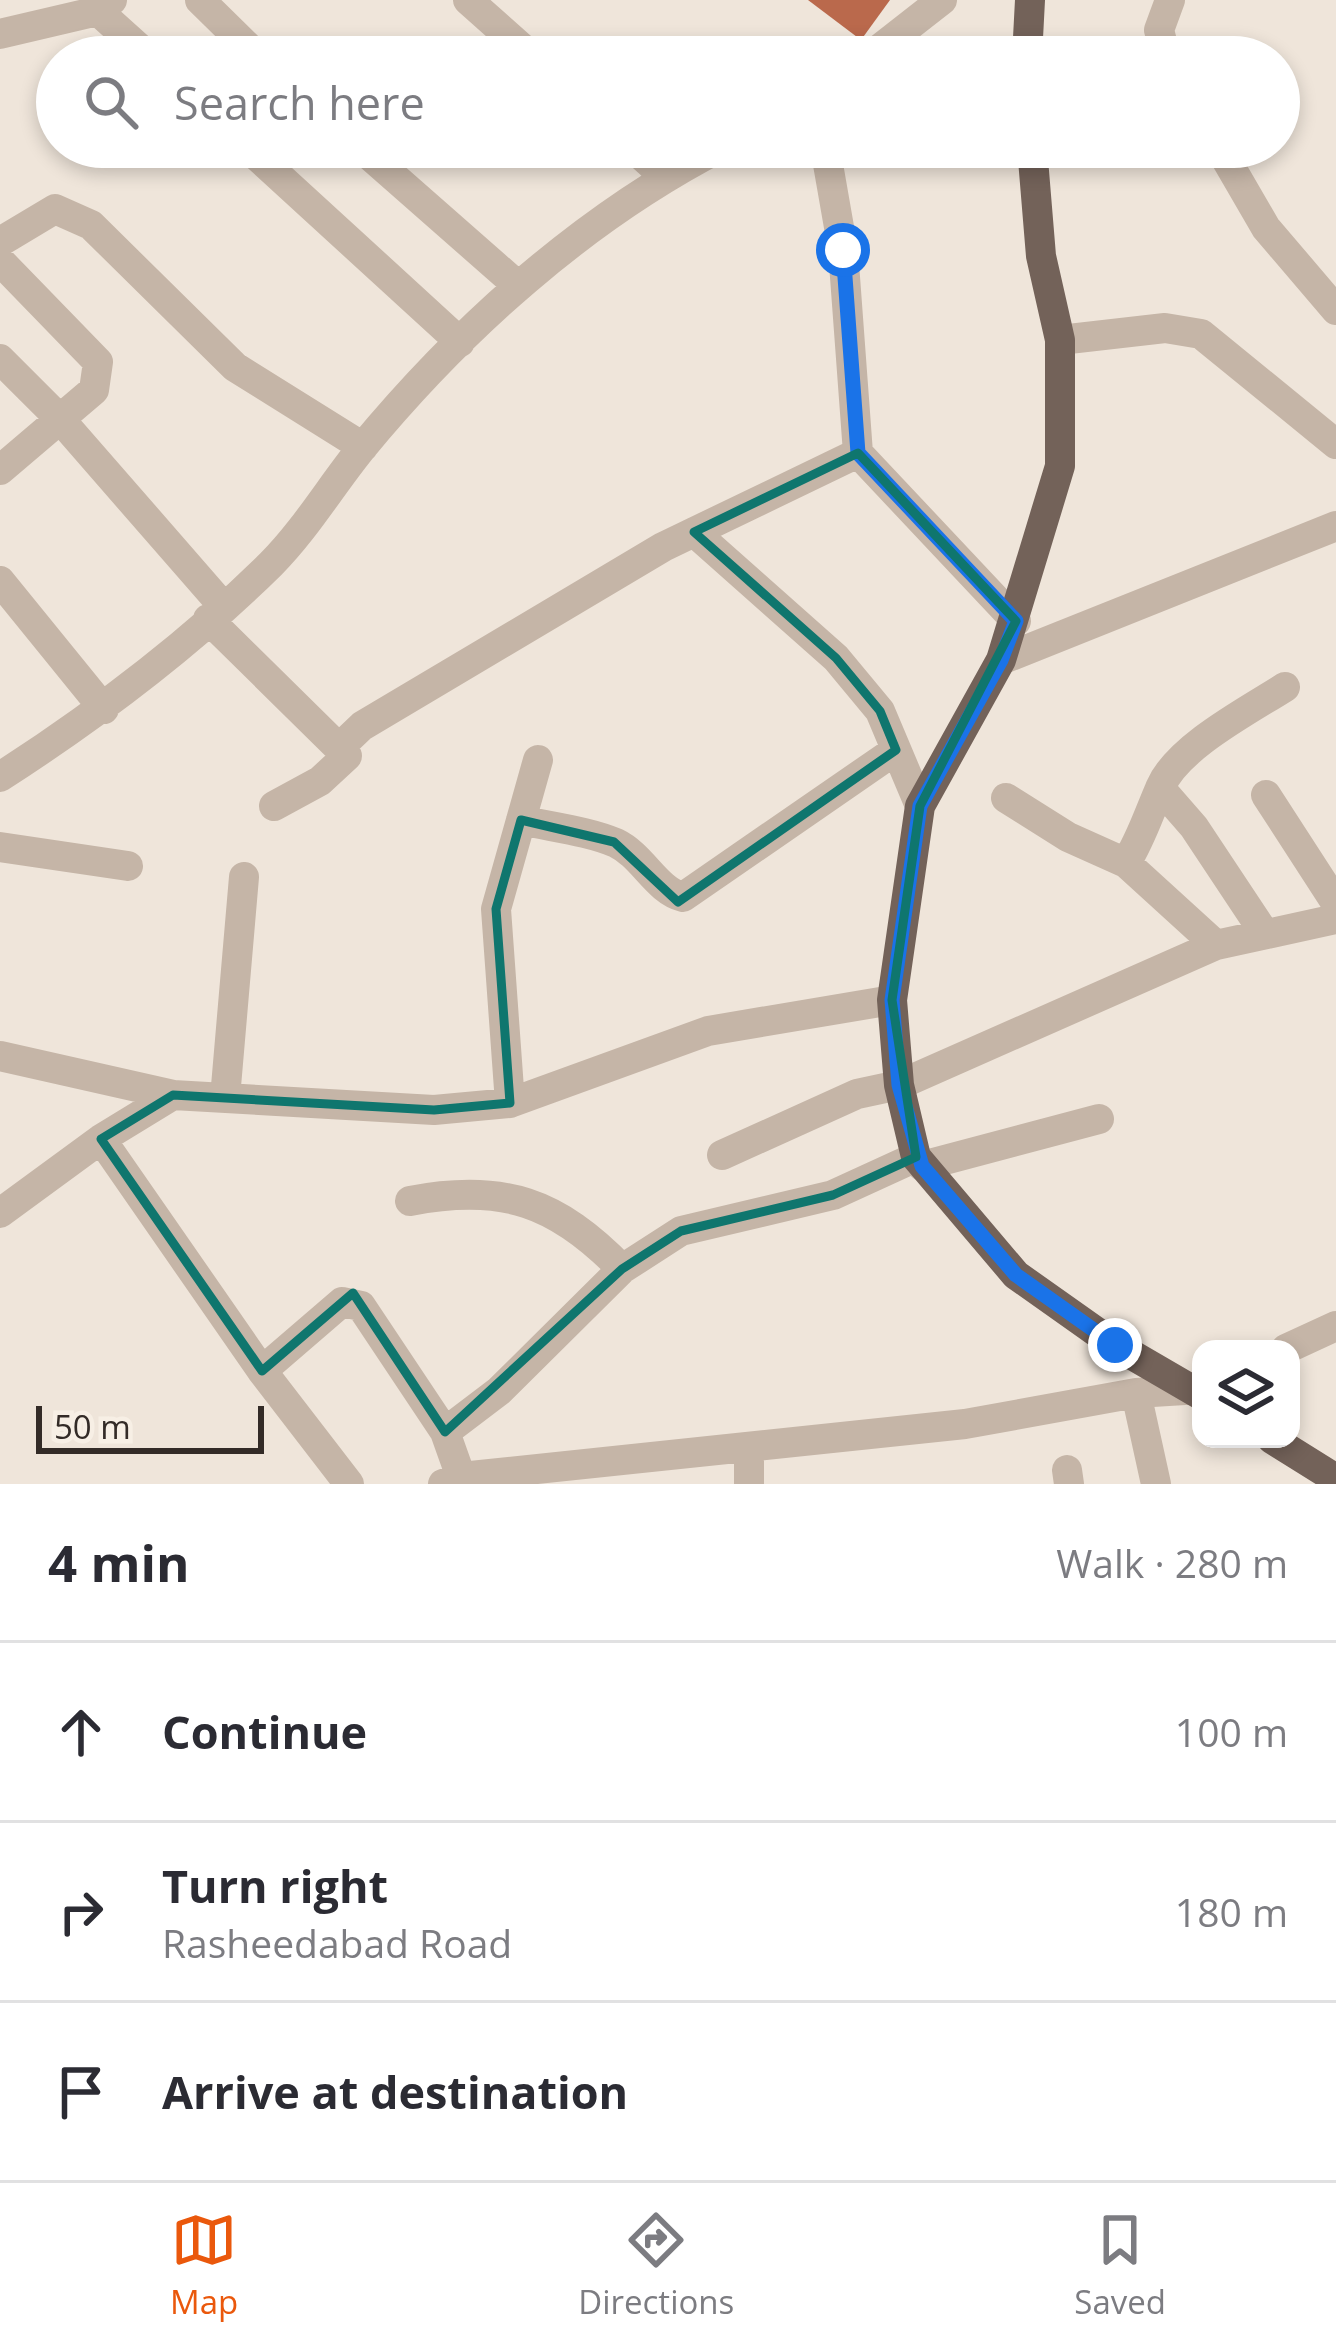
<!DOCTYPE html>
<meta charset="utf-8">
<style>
body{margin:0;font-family:"Open Sans",sans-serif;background:#f7f7f7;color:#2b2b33}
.controls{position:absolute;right:36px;bottom:36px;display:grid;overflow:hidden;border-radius:24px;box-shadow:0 6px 18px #0003}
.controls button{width:108px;height:108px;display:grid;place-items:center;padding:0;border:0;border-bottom:3px solid #e1e1e2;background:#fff;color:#2b2b33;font:60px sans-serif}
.scale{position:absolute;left:36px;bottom:30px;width:228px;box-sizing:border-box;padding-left:12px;border:6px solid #332b27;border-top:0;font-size:33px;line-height:42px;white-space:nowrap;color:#332b27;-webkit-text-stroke:9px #f7efe5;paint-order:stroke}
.stop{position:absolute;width:36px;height:36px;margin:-27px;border:9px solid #1a73e8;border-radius:50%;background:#fff}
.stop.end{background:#1a73e8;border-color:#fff;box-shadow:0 3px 12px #0008}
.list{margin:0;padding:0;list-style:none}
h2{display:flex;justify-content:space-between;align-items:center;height:156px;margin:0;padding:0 48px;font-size:51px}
h2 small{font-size:39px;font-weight:400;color:#7c7c81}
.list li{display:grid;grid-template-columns:78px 1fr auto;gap:36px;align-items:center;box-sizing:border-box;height:180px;padding:0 48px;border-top:3px solid #e1e1e2}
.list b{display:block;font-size:45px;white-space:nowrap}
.list p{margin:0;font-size:39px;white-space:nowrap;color:#7c7c81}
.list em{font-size:39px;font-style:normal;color:#7c7c81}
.icon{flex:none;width:66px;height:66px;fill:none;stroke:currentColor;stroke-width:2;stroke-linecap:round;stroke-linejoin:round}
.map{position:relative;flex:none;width:1336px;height:1484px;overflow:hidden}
.search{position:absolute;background:#fff;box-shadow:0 6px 18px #0003;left:36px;right:36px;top:36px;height:132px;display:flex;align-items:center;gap:30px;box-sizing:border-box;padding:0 42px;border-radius:66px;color:#7c7c81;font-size:45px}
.sheet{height:696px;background:#fff}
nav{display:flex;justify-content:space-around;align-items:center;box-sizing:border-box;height:168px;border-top:3px solid #e1e1e2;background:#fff;font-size:33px;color:#7c7c81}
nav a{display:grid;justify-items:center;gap:6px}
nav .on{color:#ea580c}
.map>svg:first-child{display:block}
</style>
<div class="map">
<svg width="1336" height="1484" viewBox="0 0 1336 1484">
<rect width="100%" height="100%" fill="#efe5da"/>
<path fill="#ba694c" d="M808,0h82l-29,40z"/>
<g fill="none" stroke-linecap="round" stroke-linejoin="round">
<path stroke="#c5b5a7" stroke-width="30" d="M200,0l58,57
M468,0l64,57
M98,11l51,46
M0,34l98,-23 14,-11
M869,57l73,-57
M1166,57l-7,-27 11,-30
M247,147l213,195
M360,147l157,138
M632,147l32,29
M825,147l18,103 15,203 158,168
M1219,147l47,81 70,82
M0,242l55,-33 36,16 144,142 128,80
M0,261l98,101 -4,28 -94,80
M1060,340l105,-12 36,6 135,110
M0,359l60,60 163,187
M694,532l142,126 44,53 40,95
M0,581l104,128
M208,619l139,137 -27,25 -46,25
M1001,660l335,-134
M341,746l21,-20 301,-179 195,-94
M0,777c96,-62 189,-132 271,-213 34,-34 60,-78 90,-115 99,-120 221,-230 360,-302
M1160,788l34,39 71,107
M1266,795l70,108
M1006,798l62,39 58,26 90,82
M521,820c30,7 67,11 95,23 27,13 40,47 67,54l213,-147
M0,847l128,19
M1126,863c16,-26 23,-50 35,-77 17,-39 88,-76 124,-99
M0,1056l173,39
M225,1098l19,-221
M510,1103l-14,-194 42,-149
M101,1139l161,232 87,113
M722,1155l135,-61 42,-9 317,-140 120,-26
M922,1166l177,-47
M410,1201c93,-18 147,1 212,68
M0,1213l101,-74 72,-44 261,15 76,-7 198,-72 184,-31
M1286,1349l50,-23
M262,1371l80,-69 19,4 84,126 16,45
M1136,1393l20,91
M445,1432l54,-41 123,-122 59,-38 152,-36 83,-38
M749,1447v37
M1067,1470l2,14
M443,1484l18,-7 504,-53 171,-31 65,-4"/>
<path stroke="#736259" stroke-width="30" d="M1027,57l3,-57
M1032,147l9,109 19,84v126l-59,194 -81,146 -28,194 7,85 17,72 100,118 99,70 86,50
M1272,1439l64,40"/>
</g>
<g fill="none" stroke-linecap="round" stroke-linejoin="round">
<path stroke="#1a73e8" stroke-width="15" d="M843,250l15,203 158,168 -15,39 -81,146 -28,194 7,85 23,81 94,109 99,70"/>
</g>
<path fill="none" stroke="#0f766e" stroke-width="9" stroke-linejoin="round" d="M858,453l158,168 -96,185 -28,194 24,157 -83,38 -152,36 -59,38 -177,163 -92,-139 -91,78 -161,-232 72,-44 261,15 76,-7 -14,-194 25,-89 93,22 64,60 218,-152 -16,-39 -44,-53 -142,-126z"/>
</svg>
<div class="controls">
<button><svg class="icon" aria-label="layers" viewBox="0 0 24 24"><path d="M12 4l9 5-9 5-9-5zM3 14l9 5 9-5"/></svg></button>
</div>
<div class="scale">50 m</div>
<div class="stop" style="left:843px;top:250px"></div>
<div class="stop end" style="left:1115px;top:1345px"></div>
<div class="search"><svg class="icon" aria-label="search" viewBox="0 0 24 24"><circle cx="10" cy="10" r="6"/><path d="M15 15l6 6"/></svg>Search here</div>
</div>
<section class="sheet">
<h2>4 min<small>Walk · 280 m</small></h2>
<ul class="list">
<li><svg class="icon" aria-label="ahead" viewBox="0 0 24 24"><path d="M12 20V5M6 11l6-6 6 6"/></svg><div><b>Continue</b></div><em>100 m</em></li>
<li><svg class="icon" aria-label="right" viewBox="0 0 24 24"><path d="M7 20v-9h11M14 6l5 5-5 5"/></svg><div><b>Turn right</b><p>Rasheedabad Road</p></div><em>180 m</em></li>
<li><svg class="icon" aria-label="arrive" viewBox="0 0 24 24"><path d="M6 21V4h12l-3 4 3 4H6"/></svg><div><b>Arrive at destination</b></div></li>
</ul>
</section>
<nav>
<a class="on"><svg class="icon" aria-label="map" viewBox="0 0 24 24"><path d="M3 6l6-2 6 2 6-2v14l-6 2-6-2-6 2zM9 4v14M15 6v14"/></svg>Map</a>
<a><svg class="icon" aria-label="directions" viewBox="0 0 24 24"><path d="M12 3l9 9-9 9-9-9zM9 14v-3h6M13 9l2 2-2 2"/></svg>Directions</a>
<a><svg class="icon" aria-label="saved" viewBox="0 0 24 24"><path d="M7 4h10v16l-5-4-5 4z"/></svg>Saved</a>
</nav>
